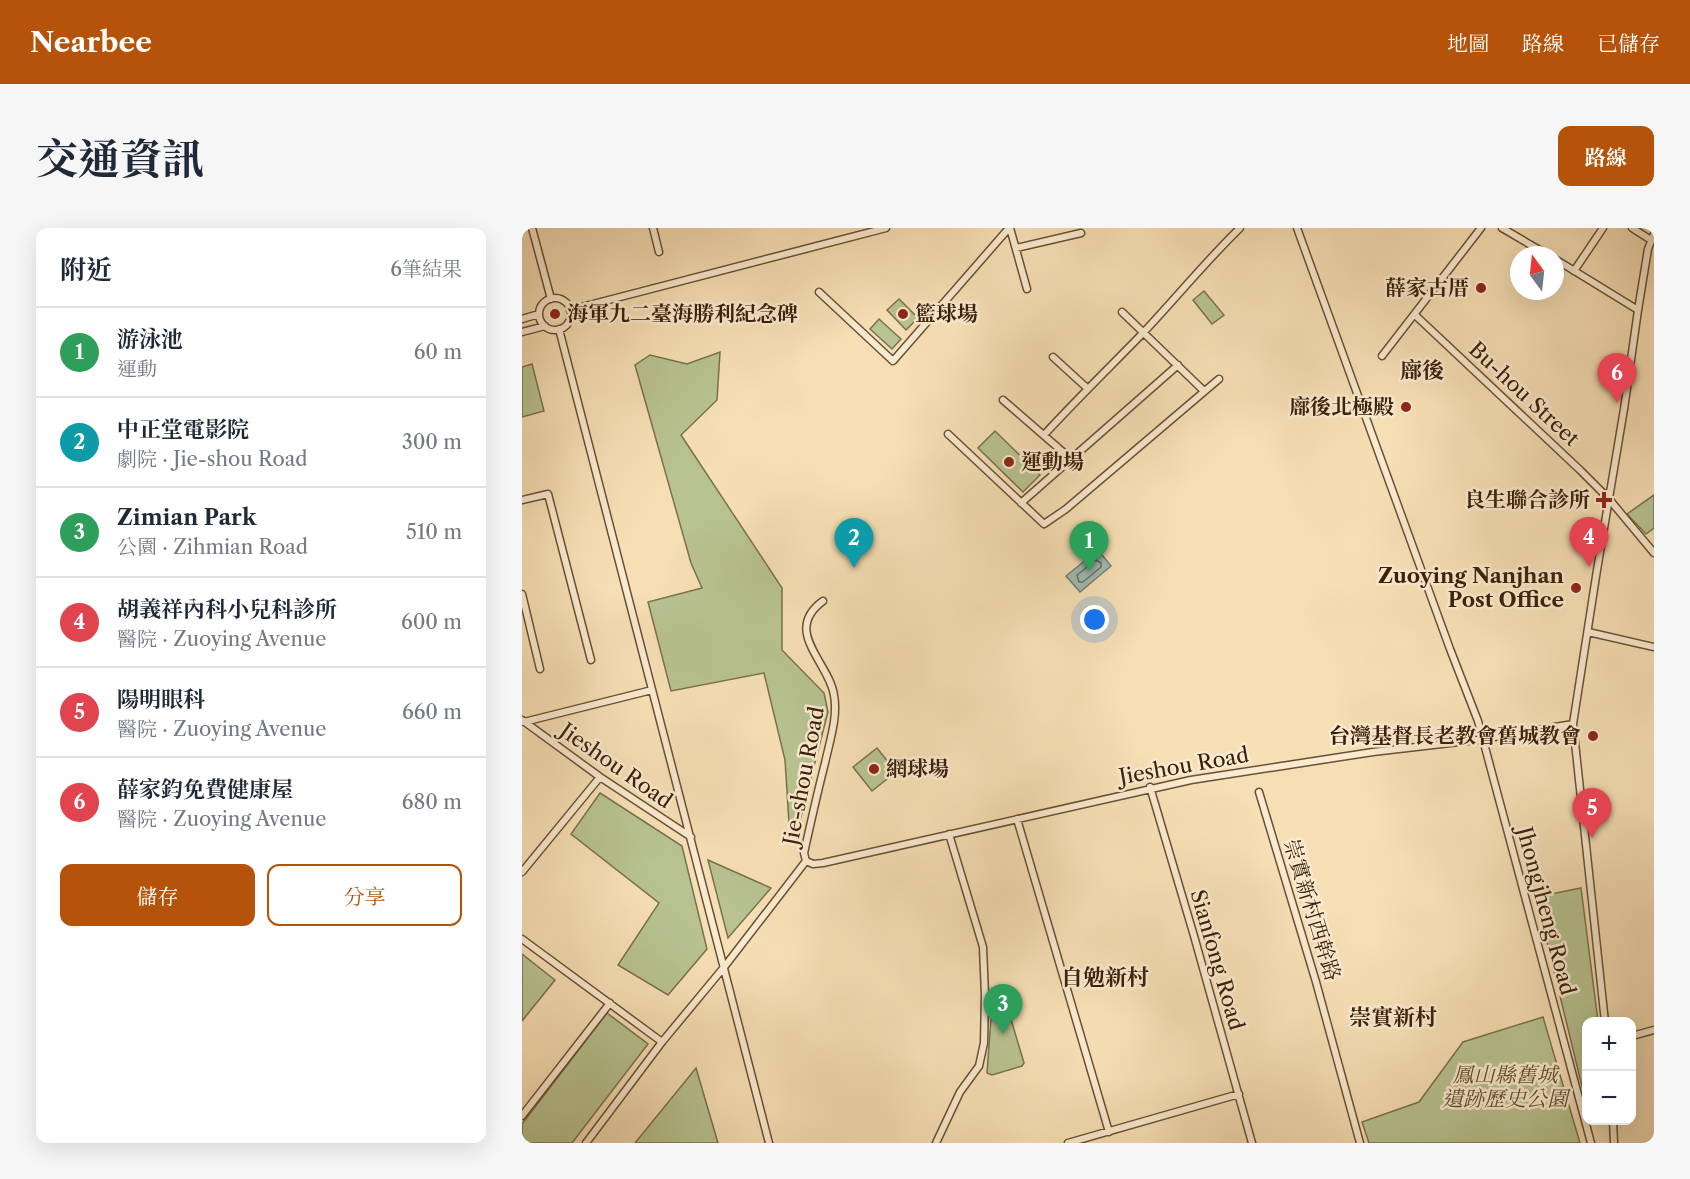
<!DOCTYPE html>
<html lang="zh-TW">
<meta charset="utf-8">
<style>
body{margin:0;font-family:"Libre Caslon Text","Noto Serif TC",serif;background:#f6f6f7;color:#1f2937}
.controls{position:absolute;right:18px;bottom:18px;display:grid;overflow:hidden;border-radius:12px;box-shadow:0 6px 24px #0002}
.controls button{width:54px;height:54px;display:grid;place-items:center;padding:0;border:0;border-bottom:2px solid #e0e1e3;background:#fff;color:#1f2937;font:30px sans-serif}
.compass{position:absolute;left:988px;top:18px;width:54px;height:54px;border-radius:50%;background:#fff;box-shadow:0 6px 24px #0002;rotate:345deg}
.you{position:absolute;left:573px;top:392px;width:21px;height:21px;margin:-15px;border:4px solid #fff;border-radius:50%;background:#1a73e8;box-shadow:0 0 0 9px #1a73e833}
.badge{display:grid;place-items:center;width:39px;height:39px;border-radius:50%;background:#b45309;color:#fff;font-size:20px;font-weight:700}
.pin{position:absolute;translate:-50% -50px;filter:drop-shadow(0 2px 3px #0008)}
.pin::after{content:'';position:absolute;top:32px;width:21px;height:18px;background:inherit;clip-path:polygon(0 0,100% 0,50% 100%)}
.list{margin:0;padding:0;list-style:none}
h2{display:flex;justify-content:space-between;align-items:center;height:78px;margin:0;padding:0 24px;font-size:26px}
h2 small{font-size:20px;font-weight:400;color:#747a83}
.list li{display:grid;grid-template-columns:39px 1fr auto;gap:18px;align-items:center;box-sizing:border-box;height:90px;padding:0 24px;border-top:2px solid #e0e1e3}
.list b{display:block;font-size:22px;white-space:nowrap}
.list p{margin:0;font-size:20px;white-space:nowrap;color:#747a83}
.list em{font-size:20px;font-style:normal;color:#747a83}
.actions{display:flex;gap:12px;padding:18px 24px}
.actions a{flex:1;padding:14px 0;border:2px solid #b45309;border-radius:12px;text-align:center;font-size:21px;color:#b45309}
.actions .main{background:#b45309;color:#fff}
.map{position:relative;flex:none;width:1132px;height:915px;overflow:hidden;border-radius:12px}
header{display:flex;align-items:center;gap:36px;box-sizing:border-box;height:84px;padding:0 30px;background:#b45309;color:#fff}
header strong{font-size:28px}
nav{display:flex;gap:33px;margin-inline-start:auto;font-size:21px}
.intro{display:flex;align-items:center;justify-content:space-between;box-sizing:border-box;height:144px;padding:0 36px}
h1{margin:0;font-size:42px}
.button{padding:15px 27px;border-radius:12px;background:#b45309;color:#fff;font-size:21px;font-weight:700}
main{display:flex;gap:36px;padding:0 36px}
aside{flex:1;background:#fff;border-radius:12px;box-shadow:0 6px 24px #0002}
.map>svg:first-child{display:block}
</style>
<header>
<strong>Nearbee</strong>
<nav><a>地圖</a><a>路線</a><a>已儲存</a></nav>
</header>
<div class="intro"><h1>交通資訊</h1><a class="button">路線</a></div>
<main>
<aside>
<h2>附近<small>6筆結果</small></h2>
<ul class="list">
<li><span class="badge" style="background:#2e9e5b">1</span><div><b>游泳池</b><p>運動</p></div><em>60 m</em></li>
<li><span class="badge" style="background:#0f9aa8">2</span><div><b>中正堂電影院</b><p>劇院 · Jie-shou Road</p></div><em>300 m</em></li>
<li><span class="badge" style="background:#2e9e5b">3</span><div><b>Zimian Park</b><p>公園 · Zihmian Road</p></div><em>510 m</em></li>
<li><span class="badge" style="background:#e0444e">4</span><div><b>胡義祥內科小兒科診所</b><p>醫院 · Zuoying Avenue</p></div><em>600 m</em></li>
<li><span class="badge" style="background:#e0444e">5</span><div><b>陽明眼科</b><p>醫院 · Zuoying Avenue</p></div><em>660 m</em></li>
<li><span class="badge" style="background:#e0444e">6</span><div><b>薛家鈞免費健康屋</b><p>醫院 · Zuoying Avenue</p></div><em>680 m</em></li>
</ul>
<div class="actions"><a class="main">儲存</a><a>分享</a></div>
</aside>
<div class="map">
<svg width="1132" height="915" viewBox="0 0 1132 915">
<rect width="100%" height="100%" fill="#f7dfb5"/>
<filter id="stains"><feTurbulence type="fractalNoise" baseFrequency=".00333" numOctaves="4"/><feColorMatrix values="0 0 0 0 .2 0 0 0 0 .09 0 0 0 0 .02 0 0 0 .5 -.17"/></filter>
<radialGradient id="worn" r=".72"><stop offset=".6" stop-color="#630" stop-opacity="0"/><stop offset="1" stop-color="#630" stop-opacity=".3"/></radialGradient>
<path fill="#b8c391" stroke="#79724e" stroke-width="1.5" d="M682,63l20,24 -12,9 -19,-24z
M377,71l19,19 -12,12 -19,-20z
M357,91l22,20 -9,10 -22,-20z
M198,124l-3,48 -36,35 101,153v62l42,43 4,19 -30,116 -9,-5 -4,-63 -21,-87 -93,18 -23,-89 54,-14 -11,-25 -56,-198 15,-10 37,9z
M10,136l12,47 -22,6v-50z
M473,203l45,44 -17,17 -45,-44z
M1132,267v33l-8,6 -19,-20z
M355,520l19,24 -24,19 -19,-24z
M78,565l82,53 25,103 -39,46 -50,-30 41,-62 -88,-69z
M186,632l63,28 -43,50z
M1059,660l17,133 -12,1v81l-50,-206z
M0,726l33,26 -33,41z
M483,771l19,64 -2,3 -30,9 -5,-2 5,-68 2,-4z
M85,785l41,31 -76,99h-50v-19z
M1021,789l37,126h-211l-7,-21 57,-20 44,-60z
M174,840l22,75h-83z"/>
<path fill="#9fbbb5" stroke="#777d71" stroke-width="1.5" d="M576,322l13,16 -31,26 -14,-16z"/>
<g fill="none" stroke-linecap="round" stroke-linejoin="round">
<path stroke="#6c6e60" stroke-width="1.5" d="M574,332l5,3v4l-18,15h-4l-2,-7z"/>
<defs>
<path id="minor" d="M10,0l19,71
M131,0l6,24
M488,0l17,61
M775,0l153,421 28,72 113,422
M980,0l46,27
M1110,0l19,12
M494,20l65,-15
M1033,31l83,51
M1052,43l29,-43
M297,64l74,69 116,-133
M17 86a16 16 0 1 1 32 0a16 16 0 1 1-32 0Z
M48,82l316,-82
M600,84l82,79
M893,87l165,155 29,29 45,54
M0,91l17,-5
M37,101l210,814
M0,104l23,-6
M860,128l99,-128
M531,129l34,31
M481,172l68,59
M426,206l96,90 22,-15 153,-130
M522,207c32,-35 66,-68 99,-102 33,-35 63,-72 97,-105
M0,272l26,-6 43,166
M499,275l157,-138
M0,366l18,75
M1066,404l66,15
M0,492l78,57 91,60
M2,494l128,-32
M628,559l44,149 58,207
M737,564l57,190 44,161
M495,591l92,313
M284,633l7,3 10,-1 368,-83 182,-28 103,-12 97,-16
M284,633l-2,-8 2,-9c6,-27 12,-54 19,-81 5,-23 13,-46 9,-68 -5,-33 -52,-64 -11,-94
M0,644l78,-95
M0,711l140,103
M1083,794l-32,-298 24,-154 27,-161 14,-99 10,-61 6,-15
M1110,808l22,-6
M0,888l88,-113
M1091,892l1,23
M64,915l76,-101 63,-76 81,-105
M414,915l24,-51 19,-26 5,-23 1,-48 -2,-48 -34,-113
M546,915l171,-49"/>
</defs>
<use href="#minor" stroke="#695035" stroke-width="9"/>
<use href="#minor" stroke="#faeacf" stroke-width="6"/>
</g>
<g fill="#8f2418" stroke="#faeacf" stroke-width="2">
<circle cx="959" cy="60" r="6"/>
<circle cx="33" cy="86" r="6"/>
<circle cx="381" cy="86" r="6"/>
<circle cx="884" cy="179" r="6"/>
<circle cx="487" cy="234" r="6"/>
<path d="M1079 263h6v6h6v6h-6v6h-6v-6h-6v-6h6z"/>
<circle cx="1054" cy="360" r="6"/>
<circle cx="1071" cy="508" r="6"/>
<circle cx="352" cy="541" r="6"/>
</g>
<g text-anchor="middle" stroke-width="5" stroke-linejoin="round" paint-order="stroke">
<g font-size="21" font-weight="bold" fill="#3a200a" stroke="#faeacf" text-anchor="end">
<text x="947" y="67">薛家古厝</text>
<text x="45" y="93" text-anchor="start">海軍九二臺海勝利紀念碑</text>
<text x="393" y="93" text-anchor="start">籃球場</text>
<text x="872" y="186">廍後北極殿</text>
<text x="499" y="241" text-anchor="start">運動場</text>
<text x="1068" y="279">良生聯合診所</text>
<text x="1042" y="355">Zuoying Nanjhan<tspan x="1042" dy="24">Post Office</tspan></text>
<text x="1059" y="515">台灣基督長老教會舊城教會</text>
<text x="364" y="548" text-anchor="start">網球場</text>
</g>
<g font-size="21" fill="#3a200a" stroke="#faeacf">
<text transform="translate(1002 166) rotate(43)" y="7">Bu-hou Street</text>
<text transform="translate(94 538) rotate(35)" y="7">Jieshou Road</text>
<text transform="translate(662 538) rotate(-10)" y="7">Jieshou Road</text>
<text transform="translate(282 548) rotate(-79)" y="7">Jie-shou Road</text>
<text transform="translate(790 682) rotate(73)" y="7">崇實新村西幹路</text>
<text transform="translate(1024 683) rotate(75)" y="7">Jhongjheng Road</text>
<text transform="translate(695 732) rotate(74)" y="7">Sianfong Road</text>
</g>
<g font-size="21" font-style="italic" fill="#605132" stroke="#faeacf">
<text x="983" y="854">鳳山縣舊城<tspan x="983" dy="24">遺跡歷史公園</tspan></text>
</g>
<g font-size="22" font-weight="bold" fill="#3a200a" stroke="#faeacf">
<text x="900" y="150">廍後</text>
<text x="583" y="757">自勉新村</text>
<text x="871" y="797">崇實新村</text>
</g>
</g>
<rect width="100%" height="100%" filter="url(#stains)"/>
<rect width="100%" height="100%" fill="url(#worn)"/>
</svg>
<div class="controls">
<button>+</button>
<button>−</button>
</div>
<svg class="compass" viewBox="-18 -18 36 36"><path d="M0-13l5 13h-10z" fill="#e53935"/><path d="M0 13l5-13h-10z" fill="#747a83"/></svg>
<div class="you"></div>
<div class="pin badge" style="left:567px;top:343px;background:#2e9e5b">1</div>
<div class="pin badge" style="left:332px;top:340px;background:#0f9aa8">2</div>
<div class="pin badge" style="left:481px;top:806px;background:#2e9e5b">3</div>
<div class="pin badge" style="left:1067px;top:339px;background:#e0444e">4</div>
<div class="pin badge" style="left:1070px;top:610px;background:#e0444e">5</div>
<div class="pin badge" style="left:1095px;top:175px;background:#e0444e">6</div>
</div>
</main>
